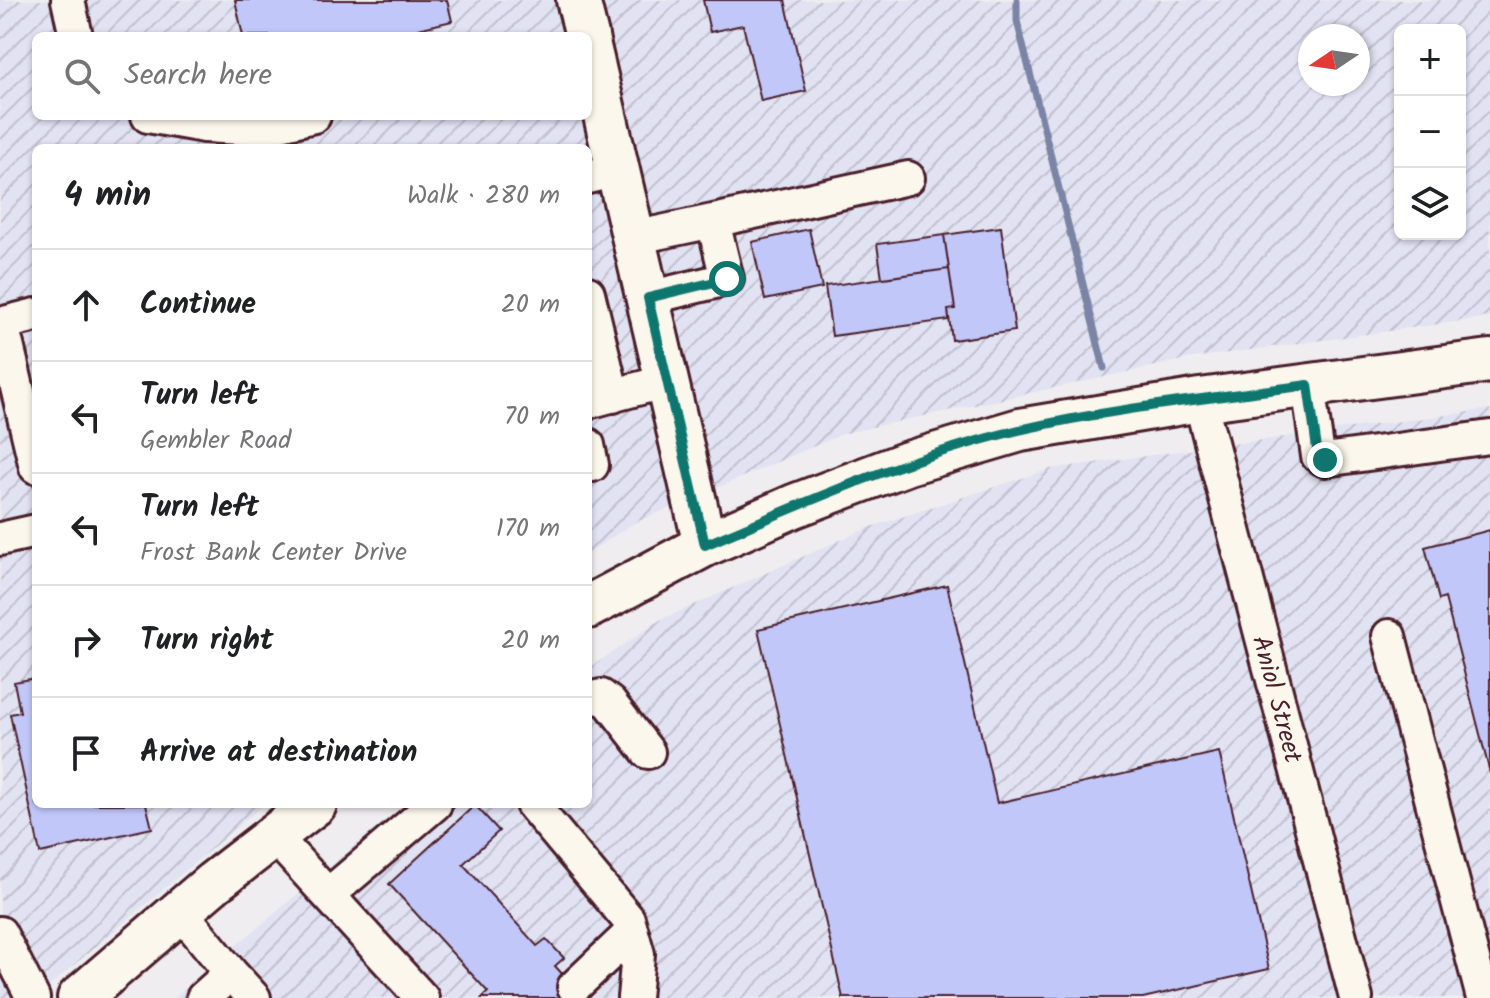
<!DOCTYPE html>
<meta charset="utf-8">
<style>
body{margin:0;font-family:Kalam,sans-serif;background:#f6f6f6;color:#202124}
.controls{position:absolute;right:24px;top:24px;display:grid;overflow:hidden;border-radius:12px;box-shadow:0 2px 6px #0004}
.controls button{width:72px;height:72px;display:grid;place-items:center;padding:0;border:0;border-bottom:2px solid #e0e0e0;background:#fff;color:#202124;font:40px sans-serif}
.compass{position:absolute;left:1298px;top:24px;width:72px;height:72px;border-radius:50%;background:#fff;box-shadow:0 2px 6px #0004;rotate:257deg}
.stop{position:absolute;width:24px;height:24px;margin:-18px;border:6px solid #0f766e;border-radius:50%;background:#fff}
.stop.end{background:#0f766e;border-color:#fff;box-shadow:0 2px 8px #0008}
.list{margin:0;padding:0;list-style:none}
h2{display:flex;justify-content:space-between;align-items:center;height:104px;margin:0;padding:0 32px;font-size:34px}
h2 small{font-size:26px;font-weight:400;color:#757577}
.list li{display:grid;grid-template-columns:52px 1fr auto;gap:24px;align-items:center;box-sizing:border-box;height:112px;padding:0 32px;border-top:2px solid #e0e0e0}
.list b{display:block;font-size:30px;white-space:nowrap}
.list p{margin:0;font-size:26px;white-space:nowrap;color:#757577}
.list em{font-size:26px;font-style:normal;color:#757577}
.icon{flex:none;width:44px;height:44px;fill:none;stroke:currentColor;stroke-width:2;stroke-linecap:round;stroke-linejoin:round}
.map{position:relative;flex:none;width:1490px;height:998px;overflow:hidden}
.search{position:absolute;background:#fff;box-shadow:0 2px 6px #0004;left:32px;top:32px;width:560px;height:88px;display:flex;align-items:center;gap:20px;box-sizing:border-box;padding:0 28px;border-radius:12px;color:#757577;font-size:30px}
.panel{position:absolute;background:#fff;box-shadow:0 2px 6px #0004;left:32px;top:144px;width:560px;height:664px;border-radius:12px}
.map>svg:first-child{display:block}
</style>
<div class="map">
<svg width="1490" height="998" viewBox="0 0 1490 998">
<defs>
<pattern id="industrial-furrows" width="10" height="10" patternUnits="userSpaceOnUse" patternTransform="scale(2)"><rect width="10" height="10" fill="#e1e2f2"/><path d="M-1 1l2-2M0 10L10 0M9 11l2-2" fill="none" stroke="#c3c1d0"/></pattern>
</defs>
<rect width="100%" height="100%" fill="#efedef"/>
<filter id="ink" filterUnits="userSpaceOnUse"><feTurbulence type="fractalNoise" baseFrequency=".0125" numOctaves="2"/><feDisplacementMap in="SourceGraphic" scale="16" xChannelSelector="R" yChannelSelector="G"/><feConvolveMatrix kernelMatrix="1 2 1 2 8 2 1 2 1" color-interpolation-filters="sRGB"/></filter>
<g filter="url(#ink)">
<path fill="url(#industrial-furrows)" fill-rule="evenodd" d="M0,0h1490v317l-298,41 -347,75 -213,91 -44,29v-405h-552v656h228l-229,194h-35zM1400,30h60v204h-60zM36,36h552v80h-552zM1310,36h48v48h-48z
M1490,409v589h-1316l231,-194h183v-135l72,-49 208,-92 182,-59z"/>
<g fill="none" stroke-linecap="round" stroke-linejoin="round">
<path stroke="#7a84a4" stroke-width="7" d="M1017,0v21l87,347"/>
</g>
<path fill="#c1c7f9" stroke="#4a1f2b" stroke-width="2" d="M235,0h212l5,21 -34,8 2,7h-177z
M703,0h82l21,91 -45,10 -18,-76 -33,7z
M1001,227l14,104 -63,9 -4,-30 7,-1 -11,-74z
M809,229l13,59 -57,12 -13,-58z
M944,235l5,34 -67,9 -5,-34z
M949,269l6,40 -7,1 1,10 -117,16 -7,-50z
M1490,530v243l-45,-175 -6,2 -14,-53z
M947,585l50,218 222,-51 50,217 -126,29h-300l-85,-369z
M36,678v126h110l6,24 -112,25 -30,-139 10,-2 -6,-30z
M475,805l24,26 -36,33 74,82 9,-7 18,19 -9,8 29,32h-102l6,-6 -99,-108z"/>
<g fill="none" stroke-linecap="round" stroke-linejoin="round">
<defs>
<path id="minor" d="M68,0l8,36
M148,116l56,10 56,3 54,-13
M588,177l30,-7
M713,221l195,-43
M633,238l80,-17 14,58 -79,19
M588,293l25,103
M0,324l36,-9
M2,324l34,143
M1308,385l10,71 7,4 165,-23
M1200,400l156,598
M588,402l79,-21
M588,445l4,20
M0,539l36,-8
M1389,636l94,362
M588,699l13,-3 9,7 38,49
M532,804l96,115 10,35 -4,44
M274,836l148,162
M328,895l107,-91
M180,911l51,62 -28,25
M0,933l33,65
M231,973l23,25
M574,987l58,-55"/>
<path id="major" d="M578,0l9,36
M588,42l117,503
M588,607l117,-62 89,-39 114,-43 112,-33 180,-30 290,-39
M79,998l134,-115 102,-79"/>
</defs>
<use href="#minor" stroke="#4a1f2b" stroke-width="38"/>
<use href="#major" stroke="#4a1f2b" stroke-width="48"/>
<use href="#minor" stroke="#fbf7ec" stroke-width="32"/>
<use href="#major" stroke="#fbf7ec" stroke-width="42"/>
</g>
</g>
<g fill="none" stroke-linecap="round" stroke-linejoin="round" filter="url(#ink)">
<path stroke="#0f766e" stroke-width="10" d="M727,279l-79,19 57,247c103,-44 205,-89 314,-115 95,-22 193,-32 289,-45l10,71 7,4"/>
</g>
<g text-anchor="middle" stroke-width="6" stroke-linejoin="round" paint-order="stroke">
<g font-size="26" fill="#4a1f2b" stroke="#fbf7ec">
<text transform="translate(1278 699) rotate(75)" y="9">Aniol Street</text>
</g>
</g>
</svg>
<div class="controls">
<button>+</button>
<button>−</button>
<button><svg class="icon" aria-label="layers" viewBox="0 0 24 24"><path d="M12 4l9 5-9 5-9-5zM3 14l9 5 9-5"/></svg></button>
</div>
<svg class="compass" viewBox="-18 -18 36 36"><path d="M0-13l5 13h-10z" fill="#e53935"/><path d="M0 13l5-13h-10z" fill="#757577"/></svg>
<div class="stop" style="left:727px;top:279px"></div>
<div class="stop end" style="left:1325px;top:460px"></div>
<div class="search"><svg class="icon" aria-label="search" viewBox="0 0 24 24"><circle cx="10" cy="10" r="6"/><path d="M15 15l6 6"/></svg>Search here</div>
<section class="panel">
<h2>4 min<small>Walk · 280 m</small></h2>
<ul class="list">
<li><svg class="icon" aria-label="ahead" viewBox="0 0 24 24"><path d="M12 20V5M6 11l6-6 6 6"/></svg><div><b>Continue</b></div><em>20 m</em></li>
<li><svg class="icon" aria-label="left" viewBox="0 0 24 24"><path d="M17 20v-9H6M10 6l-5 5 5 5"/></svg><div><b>Turn left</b><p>Gembler Road</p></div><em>70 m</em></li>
<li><svg class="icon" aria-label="left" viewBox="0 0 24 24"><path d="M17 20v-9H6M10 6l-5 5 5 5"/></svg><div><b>Turn left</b><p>Frost Bank Center Drive</p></div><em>170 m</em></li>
<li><svg class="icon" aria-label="right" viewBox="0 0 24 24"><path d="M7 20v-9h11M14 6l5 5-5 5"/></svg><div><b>Turn right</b></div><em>20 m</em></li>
<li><svg class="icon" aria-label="arrive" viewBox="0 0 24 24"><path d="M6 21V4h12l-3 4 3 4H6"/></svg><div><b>Arrive at destination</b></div></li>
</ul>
</section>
</div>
